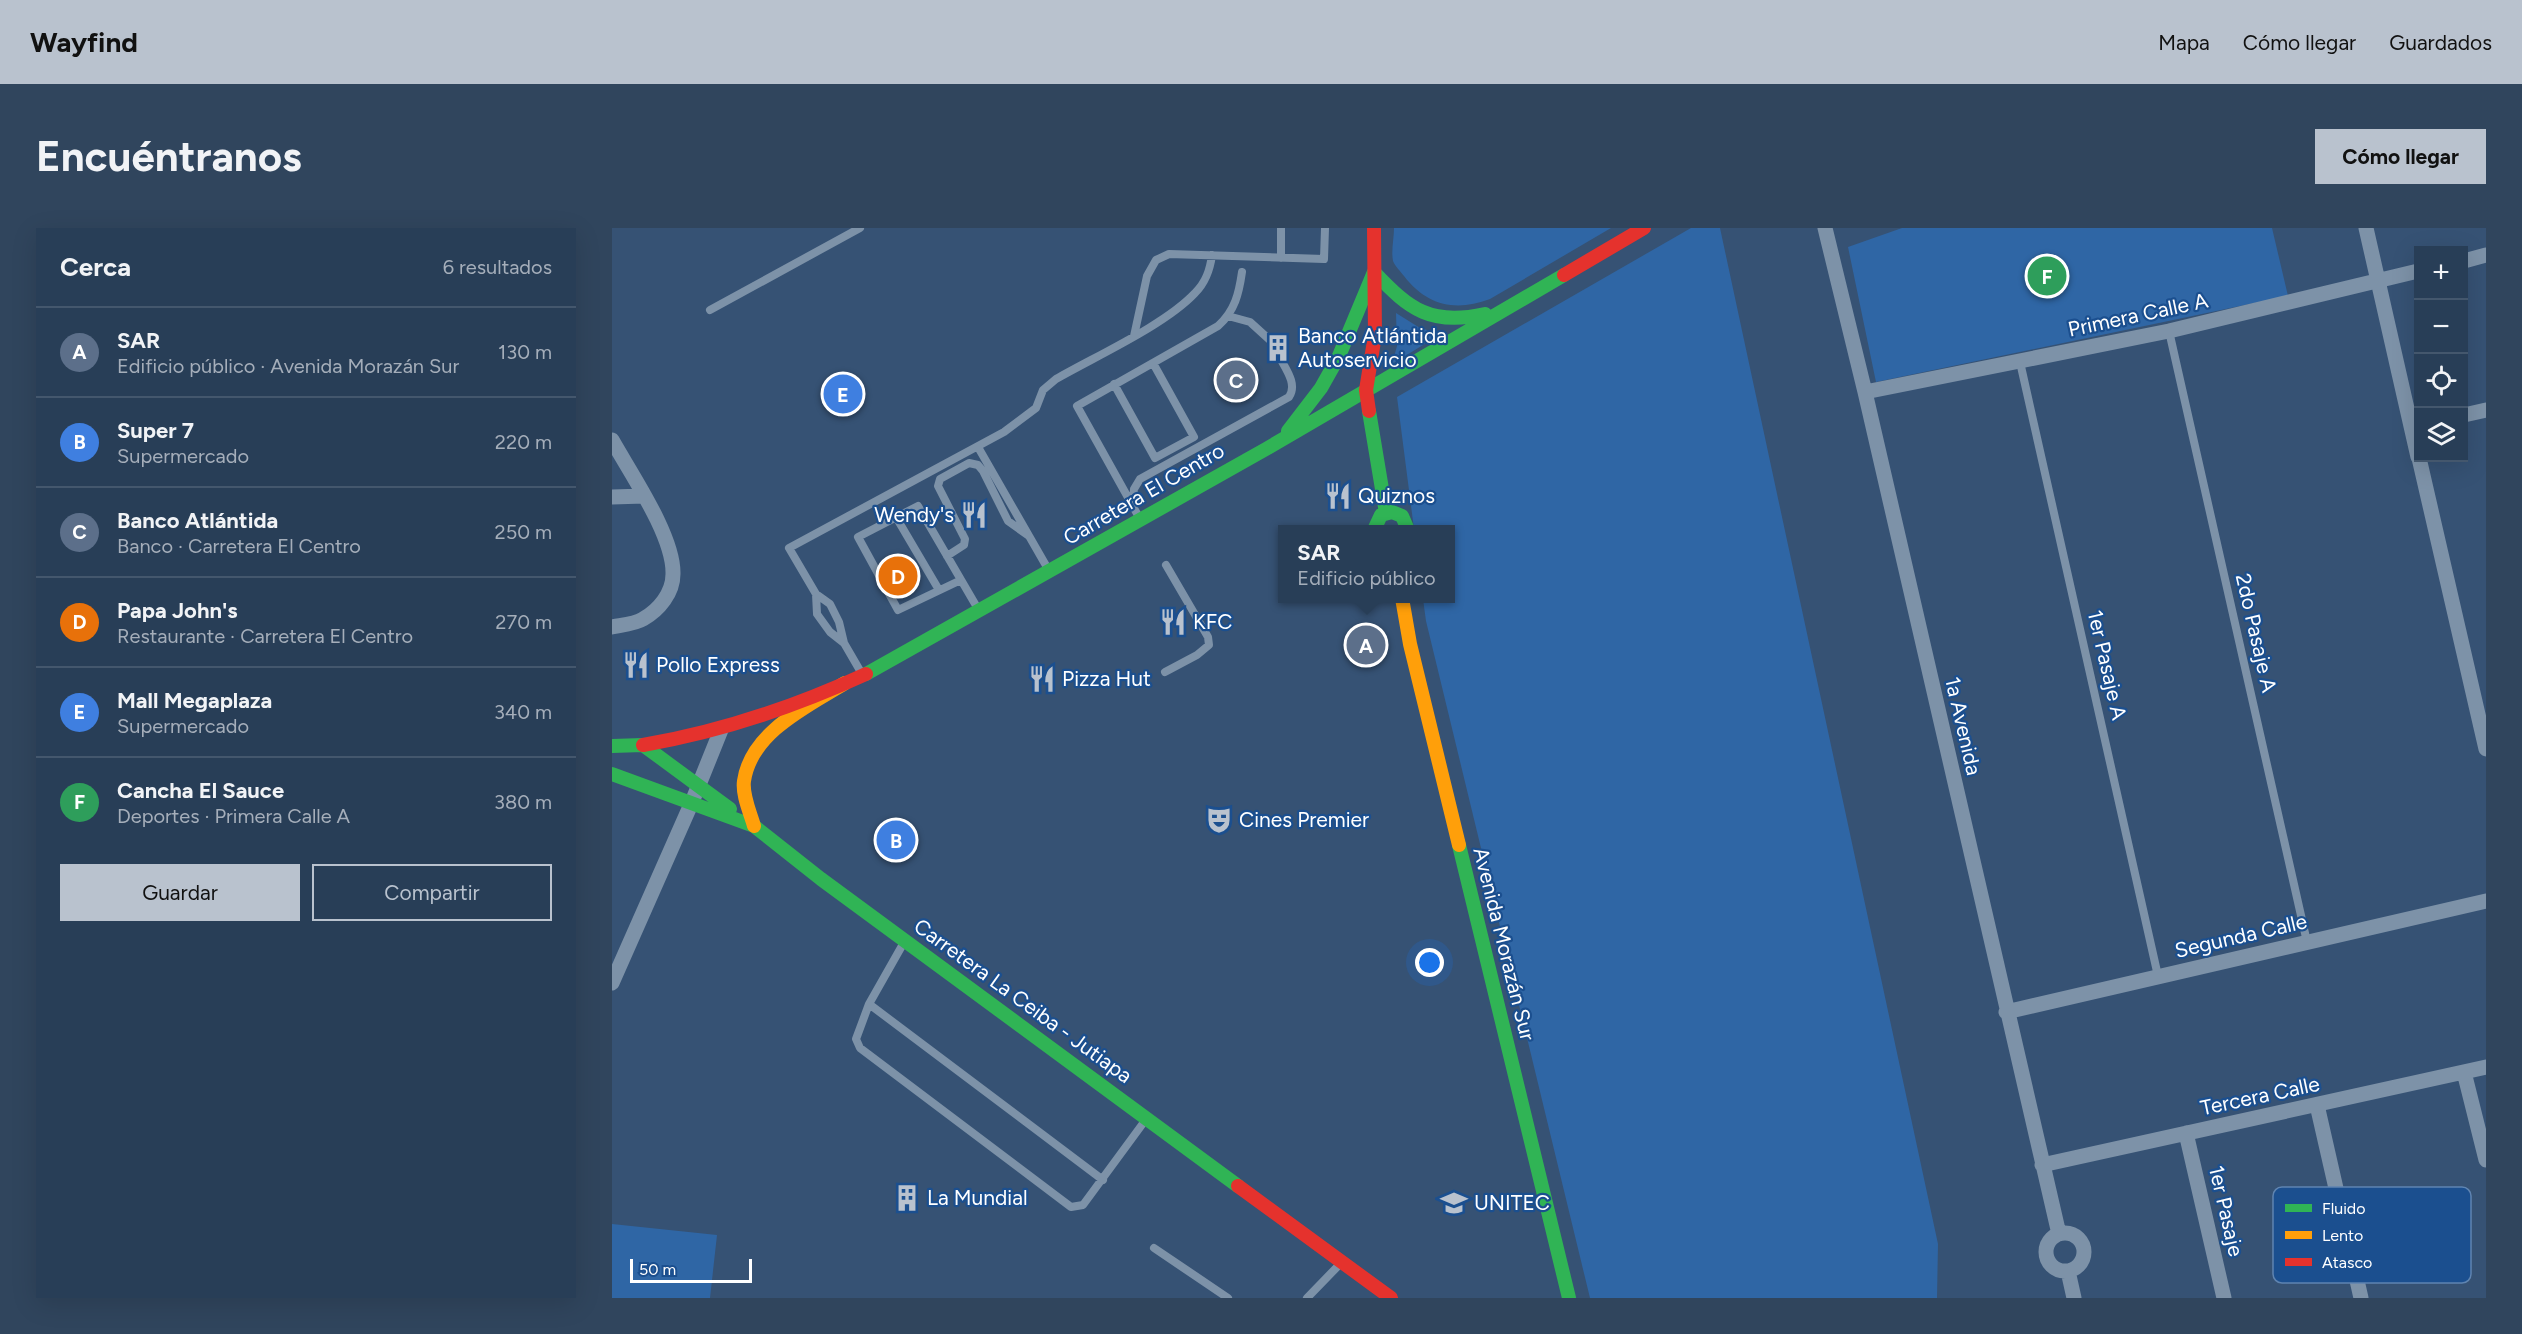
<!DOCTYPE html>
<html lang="es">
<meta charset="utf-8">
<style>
body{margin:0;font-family:Figtree,sans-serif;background:#30455d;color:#f1f3f6}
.controls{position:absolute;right:18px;top:18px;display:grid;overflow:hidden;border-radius:0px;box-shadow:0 6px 24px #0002}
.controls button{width:54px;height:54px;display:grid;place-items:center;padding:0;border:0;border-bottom:2px solid #44576d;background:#283e57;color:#f1f3f6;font:30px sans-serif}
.scale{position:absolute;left:18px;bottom:15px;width:122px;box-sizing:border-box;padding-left:6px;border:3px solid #fff;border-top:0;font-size:16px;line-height:21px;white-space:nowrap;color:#fff;-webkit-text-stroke:4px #1b4f8f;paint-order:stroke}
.you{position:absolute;left:818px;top:735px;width:21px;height:21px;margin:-15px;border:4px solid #fff;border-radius:50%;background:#1a73e8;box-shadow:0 0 0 9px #1a73e833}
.badge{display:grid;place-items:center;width:39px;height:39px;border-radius:50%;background:#b9c2ce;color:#fff;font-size:20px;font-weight:700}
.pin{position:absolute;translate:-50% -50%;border:3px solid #fff;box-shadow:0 2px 6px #0006}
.popup{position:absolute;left:666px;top:297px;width:177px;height:78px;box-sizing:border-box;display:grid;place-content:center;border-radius:0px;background:#283e57;filter:drop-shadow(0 2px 4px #0005);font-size:20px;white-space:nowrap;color:#a5aeba}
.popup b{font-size:22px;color:#f1f3f6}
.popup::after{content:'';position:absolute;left:50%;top:100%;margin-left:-12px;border:12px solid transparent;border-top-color:#283e57}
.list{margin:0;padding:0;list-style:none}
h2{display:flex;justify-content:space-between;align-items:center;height:78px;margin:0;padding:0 24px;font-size:26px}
h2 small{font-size:20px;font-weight:400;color:#a5aeba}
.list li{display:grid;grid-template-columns:39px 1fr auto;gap:18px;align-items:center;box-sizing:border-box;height:90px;padding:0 24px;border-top:2px solid #44576d}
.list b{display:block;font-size:22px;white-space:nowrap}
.list p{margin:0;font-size:20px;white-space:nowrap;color:#a5aeba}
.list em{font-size:20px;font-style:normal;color:#a5aeba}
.actions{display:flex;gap:12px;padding:18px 24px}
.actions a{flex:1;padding:14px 0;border:2px solid #b9c2ce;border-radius:0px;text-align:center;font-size:21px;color:#b9c2ce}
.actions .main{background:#b9c2ce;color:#111}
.icon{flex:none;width:33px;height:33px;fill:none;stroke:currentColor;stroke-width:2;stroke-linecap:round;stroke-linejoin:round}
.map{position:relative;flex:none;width:1874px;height:1070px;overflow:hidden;border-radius:0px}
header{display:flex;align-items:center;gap:36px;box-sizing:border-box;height:84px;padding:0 30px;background:#b9c2ce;color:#111}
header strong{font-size:28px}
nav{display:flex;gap:33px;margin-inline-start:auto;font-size:21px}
.intro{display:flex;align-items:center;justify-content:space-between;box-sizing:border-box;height:144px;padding:0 36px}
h1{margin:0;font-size:42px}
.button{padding:15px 27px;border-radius:0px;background:#b9c2ce;color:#111;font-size:21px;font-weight:700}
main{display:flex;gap:36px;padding:0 36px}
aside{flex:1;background:#283e57;border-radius:0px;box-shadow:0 6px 24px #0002}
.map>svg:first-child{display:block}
</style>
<header>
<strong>Wayfind</strong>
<nav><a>Mapa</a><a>Cómo llegar</a><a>Guardados</a></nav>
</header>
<div class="intro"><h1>Encuéntranos</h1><a class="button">Cómo llegar</a></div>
<main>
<aside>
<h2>Cerca<small>6 resultados</small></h2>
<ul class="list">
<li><span class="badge" style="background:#5c6f8a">A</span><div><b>SAR</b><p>Edificio público · Avenida Morazán Sur</p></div><em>130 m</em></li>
<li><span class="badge" style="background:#3f7fe0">B</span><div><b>Super 7</b><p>Supermercado</p></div><em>220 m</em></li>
<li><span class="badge" style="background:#5c6f8a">C</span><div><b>Banco Atlántida</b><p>Banco · Carretera El Centro</p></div><em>250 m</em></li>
<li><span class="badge" style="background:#e8710a">D</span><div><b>Papa John's</b><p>Restaurante · Carretera El Centro</p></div><em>270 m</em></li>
<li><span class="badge" style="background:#3f7fe0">E</span><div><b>Mall Megaplaza</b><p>Supermercado</p></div><em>340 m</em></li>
<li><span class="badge" style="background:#2e9e5b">F</span><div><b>Cancha El Sauce</b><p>Deportes · Primera Calle A</p></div><em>380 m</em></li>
</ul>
<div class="actions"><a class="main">Guardar</a><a>Compartir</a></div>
</aside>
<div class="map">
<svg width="1874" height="1070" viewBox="0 0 1874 1070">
<rect width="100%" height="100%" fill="#365274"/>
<path fill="#2f66a5" d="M782,0h217l-121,71c-34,13 -63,7 -86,-23 -3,-4 -9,-10 -11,-15 -2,-10 1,-23 1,-33z
M1079,0h29l218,1016 -1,54h-347l-164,-677 -3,-22 27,-1v-68l-36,-1 -17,-132z
M1290,0h370l16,68 -412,86 -28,-135z
M784,85l24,15 21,6 -49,30 5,-18z
M0,996l105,11 -7,63h-98z"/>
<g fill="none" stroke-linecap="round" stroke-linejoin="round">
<path stroke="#7d92a8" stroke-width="8" d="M669,0v30
M98,82l150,-82
M616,88l22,6 22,20
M1557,103l138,611
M522,108l13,-60 9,-16 13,-6 155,5 1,-31
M1408,134l138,614
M502,156l41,74 39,-21 -41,-74
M366,219l70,122
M521,275l1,-14 6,-10 149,-82c9,-13 -4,-29 -10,-41
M284,289l43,73
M528,291l-63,-113 141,-80c17,-15 21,-33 24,-54
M335,328l17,-11 1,-6 -27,-53 2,-7 29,-16 9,2 5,6 25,50 21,15
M349,352l-63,30 -40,-73 60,-31c20,34 40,69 60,103
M204,366l1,20 13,18 14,11 18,31
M232,415l-5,-21 -9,-18 -14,-10 -27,-46 215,-116 32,-24 7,-18 13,-11c40,-23 109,-54 139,-86 11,-11 15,-23 17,-38
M553,444l32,-17 12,-10 -1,-8 -42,-72
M291,716l-34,60 234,176
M257,776l-13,35 4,9 211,159 12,-2 61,-83
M542,1020l74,50
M695,1070l32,-33"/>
<path stroke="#7d92a8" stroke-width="15" d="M1213,0l40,164 194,842
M1754,0l52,229
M1852,33l22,-6
M1253,164l304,-61 249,-60
M1852,187l22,-5
M0,212c19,34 62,96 61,134 0,19 -14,36 -30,45 -8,5 -21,6 -31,8
M1807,230l67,291
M0,269l32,-1
M0,755l80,-181 29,-72
M1394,784l480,-111
M1852,844l22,88
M1705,877l44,193
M1574,905l38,165
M1430,937l444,-98
M1434 1024a19 19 0 1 1 38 0a19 19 0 1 1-38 0Z
M1456,1043l6,27"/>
<path stroke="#30b455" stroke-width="14" d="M757,183l17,102
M676,203l33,-43 18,-32 35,-84c36,38 57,54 111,42
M762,302l7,-15 11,-3 10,4 6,14
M254,446l400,-225 298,-174
M0,518l31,-1 87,64
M0,546l142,52 67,53 417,307
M847,617l110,453"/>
<path stroke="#ff9f0a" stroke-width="14" d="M790,370l8,46 49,201
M142,598c-4,-14 -12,-31 -10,-45 7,-49 64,-75 101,-98"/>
<path stroke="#e5322d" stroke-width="14" d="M952,47l80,-47
M757,183l-3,-21 9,-55 -1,-107
M31,517c77,-13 151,-38 223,-71
M626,958l153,112"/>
</g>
<defs>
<symbol id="building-bare" viewBox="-9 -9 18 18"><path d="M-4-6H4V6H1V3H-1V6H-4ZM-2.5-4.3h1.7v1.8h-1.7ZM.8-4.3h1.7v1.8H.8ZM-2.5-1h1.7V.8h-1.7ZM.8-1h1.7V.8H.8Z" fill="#b9c2ce" stroke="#1b4f8f" stroke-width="2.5" paint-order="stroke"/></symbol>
<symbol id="restaurant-bare" viewBox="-9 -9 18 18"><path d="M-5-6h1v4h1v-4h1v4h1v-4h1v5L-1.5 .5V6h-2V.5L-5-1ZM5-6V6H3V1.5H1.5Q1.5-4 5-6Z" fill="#b9c2ce" stroke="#1b4f8f" stroke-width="2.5" paint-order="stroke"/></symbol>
<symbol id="theatre-bare" viewBox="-9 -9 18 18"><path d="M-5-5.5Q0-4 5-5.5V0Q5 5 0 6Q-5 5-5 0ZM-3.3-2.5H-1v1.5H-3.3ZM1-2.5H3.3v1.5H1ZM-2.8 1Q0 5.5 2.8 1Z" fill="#b9c2ce" stroke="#1b4f8f" stroke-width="2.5" paint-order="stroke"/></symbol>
<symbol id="university-bare" viewBox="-9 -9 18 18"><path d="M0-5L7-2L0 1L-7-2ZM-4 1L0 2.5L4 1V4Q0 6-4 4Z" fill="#b9c2ce" stroke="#1b4f8f" stroke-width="2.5" paint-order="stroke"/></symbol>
</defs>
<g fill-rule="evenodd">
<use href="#building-bare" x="647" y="101" width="38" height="38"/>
<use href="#restaurant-bare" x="707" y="249" width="38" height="38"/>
<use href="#restaurant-bare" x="343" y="268" width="38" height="38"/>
<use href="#restaurant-bare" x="542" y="375" width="38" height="38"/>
<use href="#restaurant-bare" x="5" y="418" width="38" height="38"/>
<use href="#restaurant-bare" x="411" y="432" width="38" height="38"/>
<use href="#theatre-bare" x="588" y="573" width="38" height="38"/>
<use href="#building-bare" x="276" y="951" width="38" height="38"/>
<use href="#university-bare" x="823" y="956" width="38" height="38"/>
</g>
<g text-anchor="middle" stroke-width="4.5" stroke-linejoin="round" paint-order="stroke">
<g font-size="21" fill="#fff" stroke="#1b4f8f">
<text transform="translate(1526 87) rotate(-12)" y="7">Primera Calle A</text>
<text transform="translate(532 266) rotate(-30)" y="7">Carretera El Centro</text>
<text transform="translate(1644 405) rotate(77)" y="7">2do Pasaje A</text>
<text transform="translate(1495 437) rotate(77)" y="7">1er Pasaje A</text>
<text transform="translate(1351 498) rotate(77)" y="7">1a Avenida</text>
<text transform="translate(1629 708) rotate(-13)" y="7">Segunda Calle</text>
<text transform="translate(892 716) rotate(76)" y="7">Avenida Morazán Sur</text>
<text transform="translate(411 773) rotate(36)" y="7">Carretera La Ceiba - Jutiapa</text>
<text transform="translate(1648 868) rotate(-12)" y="7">Tercera Calle</text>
<text transform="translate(1614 983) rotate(77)" y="7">1er Pasaje</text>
</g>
<g font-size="21" fill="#fff" stroke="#1b4f8f" text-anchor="start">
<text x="686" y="115">Banco Atlántida<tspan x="686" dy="24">Autoservicio</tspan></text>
<text x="746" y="275">Quiznos</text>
<text x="342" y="294" text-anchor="end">Wendy's</text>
<text x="581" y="401">KFC</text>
<text x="44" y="444">Pollo Express</text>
<text x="450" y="458">Pizza Hut</text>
<text x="627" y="599">Cines Premier</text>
<text x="315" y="977">La Mundial</text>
<text x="862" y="982">UNITEC</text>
</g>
</g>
<rect x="1661" y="959" width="198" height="96" rx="9" fill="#1b4f8f" stroke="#5f84b1" stroke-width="1.5"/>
<rect x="1673" y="976" width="27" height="8" fill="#30b455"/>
<rect x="1673" y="1003" width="27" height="8" fill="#ff9f0a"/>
<rect x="1673" y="1030" width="27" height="8" fill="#e5322d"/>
<g font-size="16" fill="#fff">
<text x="1710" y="986">Fluido</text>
<text x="1710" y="1013">Lento</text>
<text x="1710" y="1040">Atasco</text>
</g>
</svg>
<div class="controls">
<button>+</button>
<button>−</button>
<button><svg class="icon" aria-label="locate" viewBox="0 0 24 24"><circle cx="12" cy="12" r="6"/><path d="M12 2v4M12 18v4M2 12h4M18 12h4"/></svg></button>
<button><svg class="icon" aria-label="layers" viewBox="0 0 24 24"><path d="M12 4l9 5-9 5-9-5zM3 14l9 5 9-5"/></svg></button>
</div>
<div class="scale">50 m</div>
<div class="you"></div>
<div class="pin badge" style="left:754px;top:417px;background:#5c6f8a">A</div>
<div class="popup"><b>SAR</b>Edificio público</div>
<div class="pin badge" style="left:284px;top:612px;background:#3f7fe0">B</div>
<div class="pin badge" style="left:624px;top:152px;background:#5c6f8a">C</div>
<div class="pin badge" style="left:286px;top:348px;background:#e8710a">D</div>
<div class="pin badge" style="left:231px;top:166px;background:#3f7fe0">E</div>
<div class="pin badge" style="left:1435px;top:48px;background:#2e9e5b">F</div>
</div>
</main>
